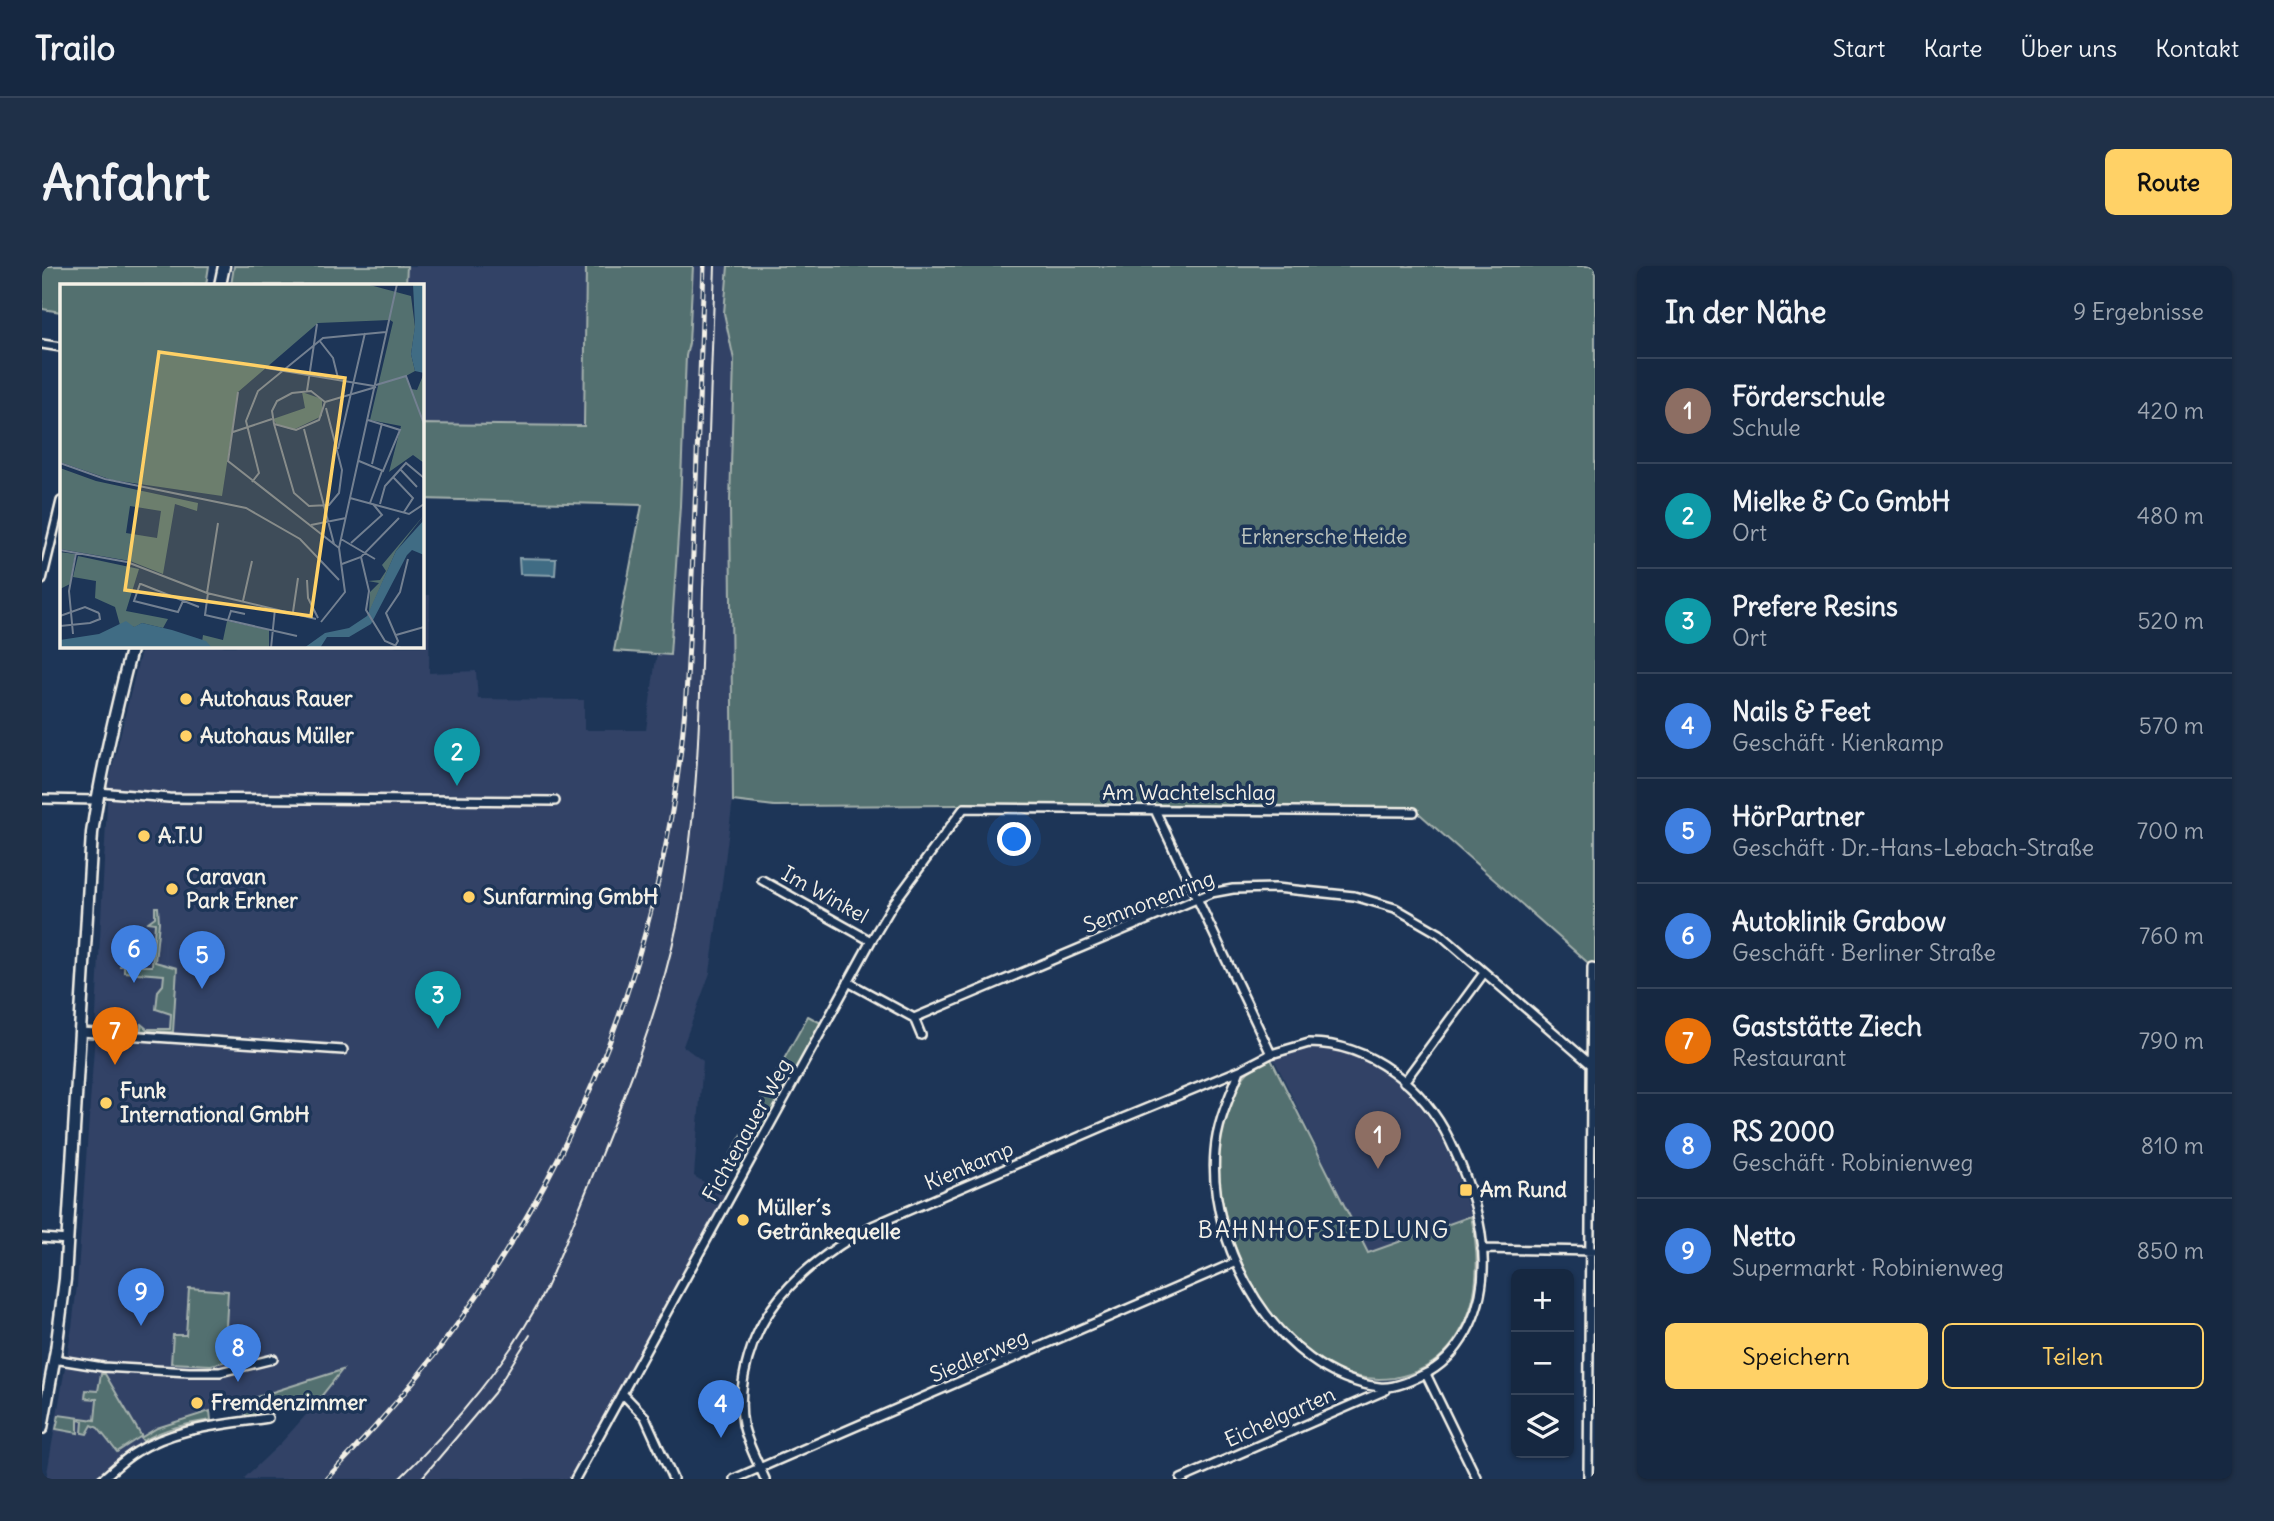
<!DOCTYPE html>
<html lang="de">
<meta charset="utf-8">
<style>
body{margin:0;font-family:Delius,sans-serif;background:#1f3048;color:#f1f3f6}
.controls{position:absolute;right:21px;bottom:21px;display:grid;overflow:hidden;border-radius:10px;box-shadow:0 2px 5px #0004}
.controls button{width:63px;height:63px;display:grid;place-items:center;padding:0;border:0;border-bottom:2px solid #35445a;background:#162841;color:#f1f3f6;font:35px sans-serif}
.you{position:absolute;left:973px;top:574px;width:24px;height:24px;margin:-18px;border:5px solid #fff;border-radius:50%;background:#1a73e8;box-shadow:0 0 0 10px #1a73e833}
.badge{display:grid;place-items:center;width:46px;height:46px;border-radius:50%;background:#ffd166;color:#fff;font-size:23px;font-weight:700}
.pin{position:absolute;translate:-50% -58px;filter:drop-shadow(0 2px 4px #0008)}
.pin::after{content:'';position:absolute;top:37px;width:24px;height:21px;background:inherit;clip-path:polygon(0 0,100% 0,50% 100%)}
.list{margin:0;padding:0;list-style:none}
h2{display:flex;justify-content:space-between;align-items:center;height:91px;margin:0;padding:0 28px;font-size:30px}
h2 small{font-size:23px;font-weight:400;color:#9ea6b1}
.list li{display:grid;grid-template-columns:46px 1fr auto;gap:21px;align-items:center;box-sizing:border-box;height:105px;padding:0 28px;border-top:2px solid #35445a}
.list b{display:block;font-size:26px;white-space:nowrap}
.list p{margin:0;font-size:23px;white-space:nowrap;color:#9ea6b1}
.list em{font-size:23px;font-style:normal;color:#9ea6b1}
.actions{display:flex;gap:14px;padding:21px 28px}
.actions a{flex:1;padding:16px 0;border:2px solid #ffd166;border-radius:10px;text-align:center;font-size:24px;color:#ffd166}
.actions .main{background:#ffd166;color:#111}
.icon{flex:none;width:38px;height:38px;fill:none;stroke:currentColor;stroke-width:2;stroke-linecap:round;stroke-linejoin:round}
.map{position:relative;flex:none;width:1553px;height:1213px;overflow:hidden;border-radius:10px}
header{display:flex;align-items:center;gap:42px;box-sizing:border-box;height:98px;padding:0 35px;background:#162841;border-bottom:2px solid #35445a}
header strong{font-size:33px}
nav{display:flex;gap:38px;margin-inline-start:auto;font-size:24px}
.intro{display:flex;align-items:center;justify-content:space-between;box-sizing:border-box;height:168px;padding:0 42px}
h1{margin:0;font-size:49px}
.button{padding:18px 32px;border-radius:10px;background:#ffd166;color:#111;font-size:24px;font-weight:700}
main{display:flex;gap:42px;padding:0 42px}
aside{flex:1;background:#162841;border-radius:10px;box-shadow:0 2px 5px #0004}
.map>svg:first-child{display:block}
</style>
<header>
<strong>Trailo</strong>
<nav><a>Start</a><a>Karte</a><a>Über uns</a><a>Kontakt</a></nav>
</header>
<div class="intro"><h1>Anfahrt</h1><a class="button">Route</a></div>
<main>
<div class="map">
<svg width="1553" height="1213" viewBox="0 0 1553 1213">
<rect width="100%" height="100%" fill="#1d3557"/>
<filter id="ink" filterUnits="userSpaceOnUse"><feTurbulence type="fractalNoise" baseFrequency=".0143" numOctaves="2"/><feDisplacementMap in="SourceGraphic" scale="14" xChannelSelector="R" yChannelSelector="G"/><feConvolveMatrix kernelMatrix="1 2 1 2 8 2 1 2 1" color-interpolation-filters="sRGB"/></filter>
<g filter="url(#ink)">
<path fill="#304266" d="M365,0h179l-2,160 -162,-2v-139h-16z
M643,0h43l-4,47 10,47 -4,143 3,297 -23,173 -27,73 20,15 -9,115 34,21 -155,282h-330l37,-35 32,-36 28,-37 -183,57 -14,9v4l-51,38h-46l26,-152 5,-42 18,-252 13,-248 34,-139h280v-51h8l-1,78 47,-2 2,28 106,1v30h62l9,-65 13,-68z
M1267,781l32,3 28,11 24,17 28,28 20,31 13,28 17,51 -103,37 -95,-196z"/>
<path fill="#53706f" stroke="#a4b0ac" stroke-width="2" d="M0,0h167l-3,19h-145v27l-19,-3z
M192,0h173l-1,19h-175z
M544,0h107l-4,77 -3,13 -6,150 -10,149 -56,-4 28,-146 -220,-6v-75l162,2z
M686,0h867v703l-182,-161 -452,-3 -187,1 -41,-5 -3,-298 4,-143 -10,-47z
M113,641h3l1,15 -4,40 22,6 -4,64 -47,-2 -4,-2 -1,-5h6v6h14v-5l6,5h23l1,-15 -15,-5 2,-18 5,-6 1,-10 -40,-3v-6h-5h33l3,-43 -7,-1 7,-5z
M766,750l13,7 -81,148 -8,-4 -1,-13z
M1229,793l97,194 103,-37c10,45 9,95 -22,132 -14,17 -34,26 -55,30 -100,14 -168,-115 -175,-200 -2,-23 2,-46 9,-68 5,-13 10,-28 20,-38 6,-5 16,-9 23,-13z
M147,1022l39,3 -4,71 -13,3 -40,-2 2,-28h13z
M300,1104l-23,29 -73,20 -2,-18z
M59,1108h4l37,63 15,-9 53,-17 1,9c-25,4 -46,8 -68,21l-3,-4 -23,15 -19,-24 -6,-3 -5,9 -5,-1 1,-12 -5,-1v13l-22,-4 3,-14 36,5 2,-21 -12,-1 1,-8 12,1z"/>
<path fill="#406c84" stroke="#88a1ac" stroke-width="2" d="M477,292l37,1 -1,16 -35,-1z"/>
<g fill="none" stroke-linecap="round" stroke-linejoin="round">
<defs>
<path id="minor" d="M0,78l19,3
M0,314l19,-79
M56,526l71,6 386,3
M0,533l55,1
M1113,544l116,244
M720,614l109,61
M806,716l66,36 297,-125 22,-4 43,-1 78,8 41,12 45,26 155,134
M872,752l7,17
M39,766l262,18
M1267,777c61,0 115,44 141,98 27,56 48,124 20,184 -9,19 -22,36 -41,47 -14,7 -34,17 -50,15 -101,-13 -172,-141 -164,-236 2,-29 15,-55 25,-81l31,-16z
M1362,816l80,-109
M0,972l26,2
M1440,983l113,2
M12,1093l49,8 86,5h31l53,-13
M1384,1108l51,105
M580,1127l23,24 28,62
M60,1213c11,-9 22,-20 34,-27 40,-25 87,-27 132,-34
M533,1213l296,-538 22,-37 71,-96 450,4
M692,1213l502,-217
M723,1213c-8,-18 -18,-36 -22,-55 -3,-16 -2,-32 1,-48 13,-73 66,-116 128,-150l251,-108 117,-48
M1139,1213l205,-89
M1546,1213l4,-512"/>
<path id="secondary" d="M178,19l4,-19
M0,1162l14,-78 9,-71 27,-446c9,-63 24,-125 40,-187"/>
</defs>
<use href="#minor" stroke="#f4f1e8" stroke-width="12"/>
<use href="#secondary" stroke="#f4f1e8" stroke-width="15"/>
<use href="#minor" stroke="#1d3557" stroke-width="7"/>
<use href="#secondary" stroke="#1d3557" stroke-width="10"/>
<path stroke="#f4f1e8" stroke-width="2" d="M357,1213c54,-52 113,-122 146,-189 16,-35 30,-72 45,-108 34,-84 68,-167 87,-257 22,-110 23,-223 26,-335 4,-108 9,-216 12,-324
M379,1213l73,-86 36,-58"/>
<defs>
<path id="rail" d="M284,1213c190,-192 313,-432 351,-700 10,-67 12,-136 15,-204 5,-103 8,-206 12,-309"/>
</defs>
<use href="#rail" stroke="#f4f1e8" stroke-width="5"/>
<use href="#rail" stroke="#1d3557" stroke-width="2.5" stroke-dasharray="8" stroke-linecap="butt"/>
</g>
</g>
<g fill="#ffd166" stroke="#1d3557" stroke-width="2.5">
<circle cx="144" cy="433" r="7"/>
<circle cx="144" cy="470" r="7"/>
<circle cx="102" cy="570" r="7"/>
<circle cx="130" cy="623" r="7"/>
<circle cx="427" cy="631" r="7"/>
<circle cx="64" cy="837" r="7"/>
<rect x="1417" y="917" width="14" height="14" rx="3.5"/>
<circle cx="701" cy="954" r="7"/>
<circle cx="155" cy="1137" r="7"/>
</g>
<g text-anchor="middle" stroke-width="7" stroke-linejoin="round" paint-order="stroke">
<g font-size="21" fill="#bcc4be" stroke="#1d3557">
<text x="1282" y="278">Erknersche Heide</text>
</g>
<g font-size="21" font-weight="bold" fill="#f4f1e8" stroke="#1d3557" text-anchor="start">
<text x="158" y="440">Autohaus Rauer</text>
<text x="158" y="477">Autohaus Müller</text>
<text x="116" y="577">A.T.U</text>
<text x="144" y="618">Caravan<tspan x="144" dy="24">Park Erkner</tspan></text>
<text x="441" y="638">Sunfarming GmbH</text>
<text x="78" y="832">Funk<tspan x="78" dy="24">International GmbH</tspan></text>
<text x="1438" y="931">Am Rund</text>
<text x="715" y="949">Müller´s<tspan x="715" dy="24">Getränkequelle</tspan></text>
<text x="169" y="1144">Fremdenzimmer</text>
</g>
<g font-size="21" fill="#f4f1e8" stroke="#1d3557">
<text x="1147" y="534">Am Wachtelschlag</text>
<text transform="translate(783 629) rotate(29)" y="7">Im Winkel</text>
<text transform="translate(1107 636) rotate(-21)" y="7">Semnonenring</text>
<text transform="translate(705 864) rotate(-61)" y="7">Fichtenauer Weg</text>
<text transform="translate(927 900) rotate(-23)" y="7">Kienkamp</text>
<text transform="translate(937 1090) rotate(-23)" y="7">Siedlerweg</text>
<text transform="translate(1238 1151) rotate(-24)" y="7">Eichelgarten</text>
</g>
<g font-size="23" letter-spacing="2" fill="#f4f1e8" stroke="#1d3557">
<text x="1282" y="972">BAHNHOFSIEDLUNG</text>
</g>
</g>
<g transform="translate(18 18)">
<rect width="364" height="364" fill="#1d3557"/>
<path d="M0,0h306l45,12 4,31 -4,27 4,17 -9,5 5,13 6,1 7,-17v90l-11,-8 -24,17 12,-46 -31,-6 23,-98 -3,-2 -72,3 -80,69 -16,104 -110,-16 -52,-18zM242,108l20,7v17l-29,14 -16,-5 -4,-6 32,-11zM0,184l36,13 102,22 -1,8 -22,-7 -12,70 -33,-13 -70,-12zM70,222l31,5 -4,27 -31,-5zM364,231l-28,36 -27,62 1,-21 9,-9 -11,-2 12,-1 6,-9 -4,-6zM0,268l15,2 -5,30 -10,5zM18,272l61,13 -13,42 42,8 -5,9 -21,-5 -7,4 -15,-2 -5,-18 -20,-9 1,-17 -23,-4zM167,337l42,9v18h-57l-10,-6 1,-7 20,5z" fill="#53706f" fill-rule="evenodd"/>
<path d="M353,0h11v89l-9,-2 -4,-17 4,-28zM364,236v35l-12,-5 -5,5 -36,69 -22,13h-22l-7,11h-16l21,-15 24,-5 18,-12 29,-65zM66,337l8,6 8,-4 30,7 34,11 6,7h-152v-8l39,-6z" fill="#406c84"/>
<path fill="none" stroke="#738091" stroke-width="2" d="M259,56l14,18 5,20M206,84l108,18M316,101l30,-9 18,48M247,107l10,-67M251,107l14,11 -6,18 -23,10 -22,-6 -2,-13 5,-10 15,-8zM178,108l-10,69 111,87M265,118l51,-15M214,140l20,69 15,13 20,-1 10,-12 3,-23 -16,-62M244,145l30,115M173,148l39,-13M278,165l27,-116M299,177l24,10 17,-41 -32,-10M0,179l45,16 141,29 54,31 39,41M312,180l10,-41M340,185l17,18M333,193l20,21 -9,14M192,198l7,-9 -13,-52 12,-30 65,-53 63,-6M290,214l59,16 15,-10M310,219l12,-32M320,220l5,-18 21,-23 18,15M251,241l35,-7M281,255l34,20M291,259l31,-28 -9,-11M0,266l67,12 80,31 109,26M301,273l8,34 -3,19 19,31 16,7M282,280l19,-7 38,-39M247,296l1,18 10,20M147,309l11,-70M148,309l-3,22 92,21M123,317l-5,11 -44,-11 6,-17h1l58,23M183,317l9,-40M233,328l5,-34M0,332l25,-9 14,6M168,336l3,-9 14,3M261,338l24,-30 -6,-44 58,-264M0,342l30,-3 10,-4 -1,-6M13,350l-4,-43 7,-38M336,351l28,-8M211,364l4,-39M334,364l4,-7 -12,-28 14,-21 8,-33"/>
<path fill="#ffd166" fill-opacity="0.15" stroke="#ffd166" stroke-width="3.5" d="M99,68l186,26 -34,238 -186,-26z"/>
<rect width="364" height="364" fill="none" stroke="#f4f1e8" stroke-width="3.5"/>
</g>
</svg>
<div class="controls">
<button>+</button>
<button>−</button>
<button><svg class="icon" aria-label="layers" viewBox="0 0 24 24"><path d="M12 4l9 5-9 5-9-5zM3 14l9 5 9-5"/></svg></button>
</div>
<div class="you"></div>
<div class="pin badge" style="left:1336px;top:903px;background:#8d6e63">1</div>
<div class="pin badge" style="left:415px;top:520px;background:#0f9aa8">2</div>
<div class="pin badge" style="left:396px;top:763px;background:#0f9aa8">3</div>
<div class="pin badge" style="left:679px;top:1172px;background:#3f7fe0">4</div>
<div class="pin badge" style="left:160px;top:723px;background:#3f7fe0">5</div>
<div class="pin badge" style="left:92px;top:717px;background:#3f7fe0">6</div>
<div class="pin badge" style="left:73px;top:799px;background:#e8710a">7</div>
<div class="pin badge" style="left:196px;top:1116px;background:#3f7fe0">8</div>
<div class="pin badge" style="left:99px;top:1060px;background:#3f7fe0">9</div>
</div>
<aside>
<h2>In der Nähe<small>9 Ergebnisse</small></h2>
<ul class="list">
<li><span class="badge" style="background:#8d6e63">1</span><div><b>Förderschule</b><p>Schule</p></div><em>420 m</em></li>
<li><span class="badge" style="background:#0f9aa8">2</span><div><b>Mielke &amp; Co GmbH</b><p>Ort</p></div><em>480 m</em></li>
<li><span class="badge" style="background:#0f9aa8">3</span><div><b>Prefere Resins</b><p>Ort</p></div><em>520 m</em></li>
<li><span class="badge" style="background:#3f7fe0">4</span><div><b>Nails &amp; Feet</b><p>Geschäft · Kienkamp</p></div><em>570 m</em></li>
<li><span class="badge" style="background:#3f7fe0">5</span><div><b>HörPartner</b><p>Geschäft · Dr.-Hans-Lebach-Straße</p></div><em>700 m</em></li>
<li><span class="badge" style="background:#3f7fe0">6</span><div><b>Autoklinik Grabow</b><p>Geschäft · Berliner Straße</p></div><em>760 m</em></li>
<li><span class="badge" style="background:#e8710a">7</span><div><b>Gaststätte Ziech</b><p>Restaurant</p></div><em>790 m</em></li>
<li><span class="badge" style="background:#3f7fe0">8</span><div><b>RS 2000</b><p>Geschäft · Robinienweg</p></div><em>810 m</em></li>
<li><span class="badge" style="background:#3f7fe0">9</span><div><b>Netto</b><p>Supermarkt · Robinienweg</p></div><em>850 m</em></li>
</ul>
<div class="actions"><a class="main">Speichern</a><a>Teilen</a></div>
</aside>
</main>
